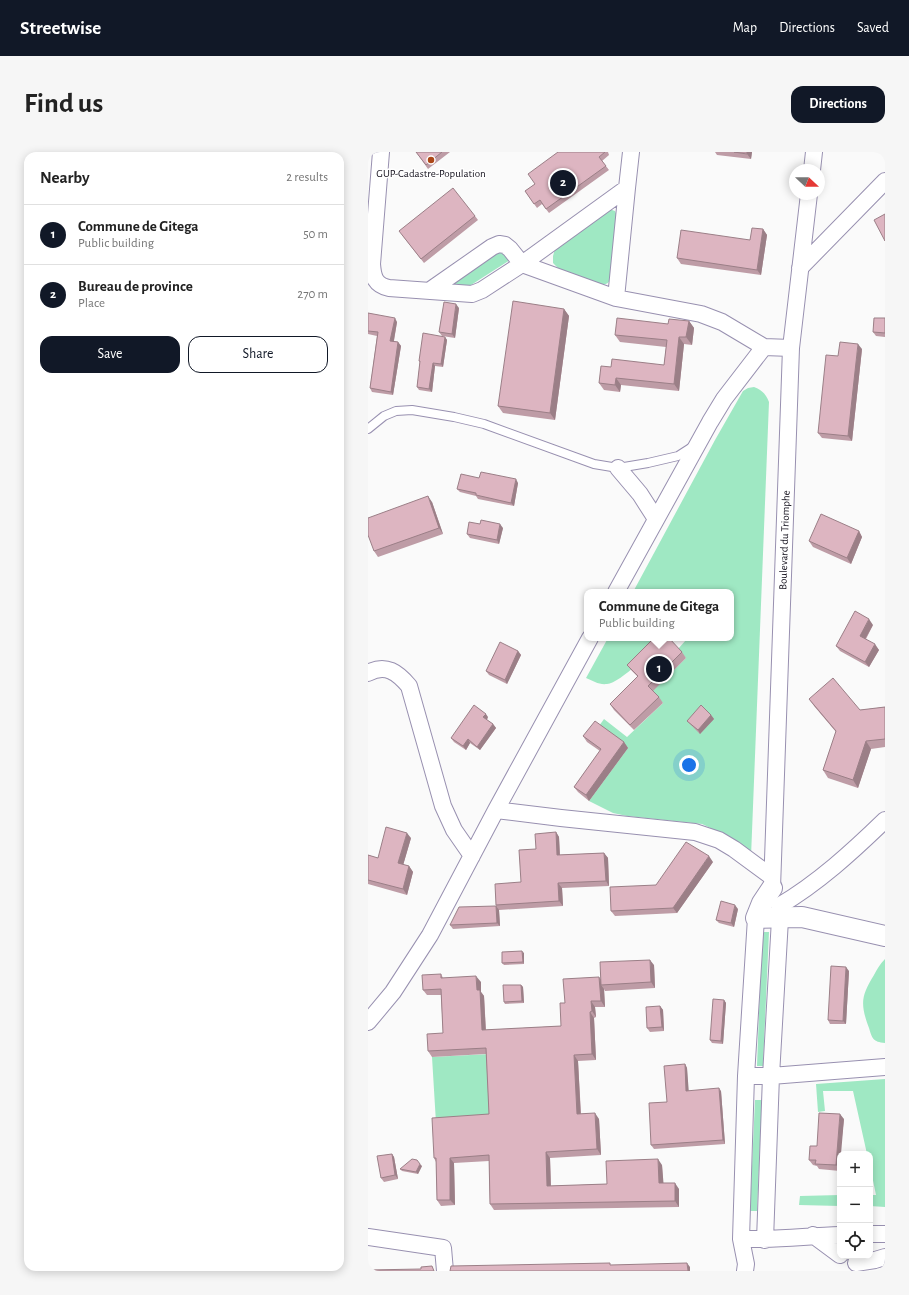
<!DOCTYPE html>
<meta charset="utf-8">
<style>
body{margin:0;font-family:"Alegreya Sans",sans-serif;background:#f6f6f6;color:#222}
.controls{position:absolute;right:12px;bottom:12px;display:grid;overflow:hidden;border-radius:8px;box-shadow:0 2px 10px #0003}
.controls button{width:36px;height:36px;display:grid;place-items:center;padding:0;border:0;border-bottom:1px solid #e0e0e0;background:#fff;color:#222;font:20px sans-serif}
.compass{position:absolute;left:421px;top:12px;width:36px;height:36px;border-radius:50%;background:#fff;box-shadow:0 2px 10px #0003;rotate:112deg}
.you{position:absolute;left:321px;top:613px;width:14px;height:14px;margin:-10px;border:3px solid #fff;border-radius:50%;background:#1a73e8;box-shadow:0 0 0 6px #1a73e833}
.badge{display:grid;place-items:center;width:26px;height:26px;border-radius:50%;background:#111827;color:#fff;font-size:13px;font-weight:700}
.pin{position:absolute;translate:-50% -50%;border:2px solid #fff;box-shadow:0 1px 4px #0006}
.popup{position:absolute;left:216px;top:437px;width:150px;height:52px;box-sizing:border-box;display:grid;place-content:center;border-radius:8px;background:#fff;filter:drop-shadow(0 1px 3px #0005);font-size:13px;white-space:nowrap;color:#767676}
.popup b{font-size:15px;color:#222}
.popup::after{content:'';position:absolute;left:50%;top:100%;margin-left:-8px;border:8px solid transparent;border-top-color:#fff}
.list{margin:0;padding:0;list-style:none}
h2{display:flex;justify-content:space-between;align-items:center;height:52px;margin:0;padding:0 16px;font-size:17px}
h2 small{font-size:13px;font-weight:400;color:#767676}
.list li{display:grid;grid-template-columns:26px 1fr auto;gap:12px;align-items:center;box-sizing:border-box;height:60px;padding:0 16px;border-top:1px solid #e0e0e0}
.list b{display:block;font-size:15px;white-space:nowrap}
.list p{margin:0;font-size:13px;white-space:nowrap;color:#767676}
.list em{font-size:13px;font-style:normal;color:#767676}
.actions{display:flex;gap:8px;padding:12px 16px}
.actions a{flex:1;padding:9px 0;border:1px solid #111827;border-radius:12px;text-align:center;font-size:14px;color:#111827}
.actions .main{background:#111827;color:#fff}
.icon{flex:none;width:22px;height:22px;fill:none;stroke:currentColor;stroke-width:2;stroke-linecap:round;stroke-linejoin:round}
.map{position:relative;flex:none;width:517px;height:1119px;overflow:hidden;border-radius:12px}
header{display:flex;align-items:center;gap:24px;box-sizing:border-box;height:56px;padding:0 20px;background:#111827;color:#fff}
header strong{font-size:19px}
nav{display:flex;gap:22px;margin-inline-start:auto;font-size:14px}
.intro{display:flex;align-items:center;justify-content:space-between;box-sizing:border-box;height:96px;padding:0 24px}
h1{margin:0;font-size:28px}
.button{padding:10px 18px;border-radius:12px;background:#111827;color:#fff;font-size:14px;font-weight:700}
main{display:flex;gap:24px;padding:0 24px}
aside{flex:1;background:#fff;border-radius:12px;box-shadow:0 2px 10px #0003}
.map>svg:first-child{display:block}
</style>
<header>
<strong>Streetwise</strong>
<nav><a>Map</a><a>Directions</a><a>Saved</a></nav>
</header>
<div class="intro"><h1>Find us</h1><a class="button">Directions</a></div>
<main>
<aside>
<h2>Nearby<small>2 results</small></h2>
<ul class="list">
<li><span class="badge">1</span><div><b>Commune de Gitega</b><p>Public building</p></div><em>50 m</em></li>
<li><span class="badge">2</span><div><b>Bureau de province</b><p>Place</p></div><em>270 m</em></li>
</ul>
<div class="actions"><a class="main">Save</a><a>Share</a></div>
</aside>
<div class="map">
<svg width="517" height="1119" viewBox="0 0 517 1119">
<rect width="100%" height="100%" fill="#fafafa"/>
<path fill="#9fe8c3" d="M241,57l6,2 3,8 -6,57c-3,7 -5,9 -13,9l-41,-17 -5,-5v-7l2,-7z
M135,99l7,9 -39,25 -5,2 -17,-1 47,-33z
M386,235c8,3 12,7 15,15l-18,455c-16,-13 -30,-25 -49,-33l-75,-8 -14,-3 -24,-12 39,-53 -29,-22 5,-7 23,18 36,-34 -11,-12 34,-33 -8,-9 8,-9 -2,-2h47v-46h-98l82,-152 28,-49 5,-3z
M240,486h56c-11,11 -43,45 -57,46 -8,1 -14,-3 -21,-6z
M394,780h7l-6,134h-6z
M517,807v84c-12,-1 -13,-5 -16,-15 -9,-24 -8,-32 5,-53 3,-6 6,-11 11,-16z
M122,902l3,66 -57,3 -4,-66z
M517,927v128l-15,-1v-11h6l-6,-29v-12h-3l-14,-63h-30l2,20 -7,1 -2,-28z
M387,948h7l-5,111h-7z
M472,1043v11l-41,-1 1,-9z"/>
<g fill="none" stroke-linecap="round" stroke-linejoin="round">
<defs>
<path id="service" d="M0,277l16,-13 12,-5 16,-1 42,7 30,7 110,40 24,4 30,-5 30,-7 14,-9"/>
<path id="minor" d="M13,0l-9,112c1,13 3,21 17,24l83,6 10,-4 40,-26 105,-76 4,-36
M444,18l2,-18
M432,116l85,-87
M61,139l63,-44 7,-3 6,1 5,4 12,15 94,34 85,16 21,8 42,25
M248,146l11,-110
M250,316l22,26 16,25
M248,440l94,-170 14,-23 40,-52 27,1
M0,521c18,-10 30,0 41,13l34,120 11,24 18,26
M128,658l65,8 134,14 24,8 15,9 38,28
M404,736l19,-540 18,-154
M411,754c39,-23 73,-54 106,-86
M0,870l25,-30 37,-57 66,-125 94,-172
M378,924h25l114,-9
M502,1082h15
M445,1083l27,20
M0,1085l75,11 2,23
M373,1087c33,1 66,-3 99,-4
M397,1088l6,-164 9,-157
M488,1111l19,-3 10,-3
M377,1119l1,-7 -5,-25 5,-163 10,-158"/>
<path id="tertiary" d="M404,736l-10,15 -6,15 46,-1 83,19"/>
</defs>
<use href="#service" stroke="#9890b0" stroke-width="10"/>
<use href="#minor" stroke="#9890b0" stroke-width="18"/>
<use href="#tertiary" stroke="#9890b0" stroke-width="22"/>
<use href="#service" stroke="#fff" stroke-width="8"/>
<use href="#minor" stroke="#fff" stroke-width="16"/>
<use href="#tertiary" stroke="#fff" stroke-width="20"/>
</g>
<path fill="#be9ca6" d="M48,0h34l-22,17z
M190,0h50l1,3 -7,6 7,9 -60,43 -7,-9 -5,4 -12,-17 10,-7z
M347,0h37l-1,7 -34,-4z
M107,64l3,4 -54,43 -22,-28z
M395,77l4,6 -6,40 -80,-11 -4,-6 73,-18z
M91,156l-4,30 -13,-2 -3,-4z
M196,157l5,7 -14,104 -52,-7 -5,-7z
M0,161l29,9 -3,19 4,1 3,4 -8,49 -21,-3 -2,-4 7,-52 -9,-2z
M517,166v19l-9,-1 -3,-4z
M321,169l5,7 -2,17 -8,-1 -5,47 -58,-6 -1,7 -16,-2 -5,-7 12,-16 53,-2 2,-18 -46,-5 -5,-7z
M77,185l2,3 -4,27 -8,-1 -3,26 -13,-2 -2,-3 3,-25 -1,-1z
M494,197l-10,92 -30,-3 -4,-5z
M111,326l39,5 -4,23 -36,-7 -2,-3 -16,-4 -3,-3z
M64,350l11,32 -65,23 -4,-6z
M135,376l-4,16 -29,-6 -3,-4z
M491,379l3,6 -11,27 -38,-17 -4,-6z
M505,473l-7,14 13,11 -10,17 -29,-16 -4,-5z
M150,499l3,4 -14,29 -18,-9 -3,-4z
M314,500l4,6 -33,33 6,6 4,6 -29,27 -20,-20 -4,-6 28,-27 -7,-7 -4,-5z
M441,547l51,11 25,-3v40l-14,2 -13,39 -30,-10 -5,-8 13,-38 -22,-26z
M343,563l3,4 -14,15 -13,-13z
M120,565l-1,3 6,4 3,4 -16,22 -10,-7 -4,7 -12,-8 -3,-4z
M215,584l41,6 4,6 -39,53 -11,-9 -4,-5 26,-36 -13,-9z
M188,680l3,5 1,18 44,-2 4,5 1,28 -47,2 1,18 -64,4 1,16 -47,3 -3,-4 46,-19v-1l25,-23 15,-33z
M43,686l-8,27 6,1 4,6 -6,23 -39,-11v-29l10,3z
M345,710l-36,51 -62,3 -4,-5 45,-26z
M370,757l-4,18 -15,-4 -3,-3z
M156,801v11l-20,1 -2,-2z
M286,813l1,23 -50,3 -1,-2 1,18h-10l1,10 -2,1 2,42 -18,1 3,53 18,5 2,36 -51,3 1,28 56,-2 55,-19 1,18 16,6v18l-185,3 -4,-6 -1,-43 -35,2 1,42 -14,1 -4,-6 -1,-38 -2,-4 55,-44 -3,-60 -54,3 -4,-6 15,-18 -2,-38h-14l-4,-5 18,-16 2,4 38,4v10l3,4 2,34 75,-4 4,-23 36,-23z
M481,819l-3,53h-16l-2,-4z
M153,833l2,2 1,16 -19,1 -1,-2z
M356,848l2,3 -3,41 -11,-1 -2,-3z
M292,854l3,4 1,21 -14,1 -3,-4z
M317,912l2,4 1,23h33l4,53 -71,5 -3,-4 16,-43z
M476,967l-4,35v17l-21,-2 -2,-3 -4,-1 -4,-5 8,-14z
M24,1002l2,3 4,22 -14,3 -3,-4z
M54,1014l-4,8 -16,-3 -2,-2z"/>
<path fill="#9b7f87" d="M379,0h5l-1,7 -4,-5z
M395,77l4,6 -6,40 -4,-5z
M88,152l3,4 -4,30 -3,-4z
M196,157l5,7 -14,104 -5,-7z
M27,166l2,4 -4,23 -3,-4z
M321,169l5,7 -2,17 -6,-8z
M77,185l2,3 -4,27 -2,-3z
M311,185l5,7 -5,47 -5,-7z
M30,190l3,4 -8,49 -2,-3z
M490,192l4,5 -10,92 -4,-5z
M65,211l2,3 -3,26 -3,-3z
M248,226l5,7 -1,7 -5,-7z
M148,327l2,4 -4,23 -3,-3z
M60,344l4,6 11,32 -4,-6z
M132,372l3,4 -4,16 -2,-4z
M491,379l3,6 -11,27 -4,-6z
M501,467l4,6 -9,16 -4,-5z
M507,492l4,6 -10,17 -4,-5z
M150,499l3,4 -14,29 -2,-4z
M118,562l2,3 -2,4 -3,-4z
M343,563l3,4 -14,15 -2,-4z
M125,572l3,4 -16,22 -3,-3z
M100,587l2,4 -4,7 -3,-4z
M498,589l5,8 -13,39 -5,-8z
M256,590l4,6 -39,53 -3,-6z
M188,680l3,5 1,23 -3,-5z
M39,681l4,5 -9,31 -4,-6z
M236,701l4,5 1,28 -3,-5z
M341,704l4,6 -36,51 -4,-5z
M41,714l4,6 -6,23 -4,-6z
M190,731l4,5 1,18 -4,-5z
M367,753l3,4 -4,18 -3,-4z
M128,754l3,4 1,16 -3,-3z
M154,799l2,2v11l-1,-2z
M282,808l4,5 1,23 -4,-6z
M478,815l3,4 -3,53 -3,-3z
M108,824l5,6v10l3,4 2,40 -4,-6 -5,-40z
M231,825l5,6 -3,2 3,4 1,18 -4,-6z
M153,833l2,2 1,16 -2,-2z
M356,848l2,3 -3,41 -2,-3z
M223,849l4,6 1,10 -4,-6z
M292,854l3,4 1,21 -2,-4z
M222,860l4,6 2,42 -4,-6z
M206,903l4,6 3,59 -4,-6z
M317,912l2,4 2,26 -3,-3z
M351,936l2,3 4,53 -2,-4z
M227,961l4,6 2,36 -4,-6z
M472,962l4,5 -3,35h-1v16l-4,-5z
M178,1000l4,6 1,34 -4,-6z
M24,1002l2,3 4,22 -3,-4z
M82,1006l4,5 1,42 -5,-5z
M290,1007l4,6 2,24 -5,-6z
M52,1012l2,2 -4,8 -2,-2z
M307,1031l4,6v18l-4,-6z
M319,1111l3,4v4h-2z"/>
<path fill="#ddb5c1" stroke="#9b7f87" d="M48,0h26l-16,13z
M190,0h47l-6,5 7,9 -60,43 -6,-9 -6,4 -9,-13 10,-7 -7,-10z
M366,0h13v2z
M85,36l22,28 -54,43 -22,-28z
M517,62v27l-11,-21z
M384,76l11,1 -6,41 -80,-12 4,-28 69,10z
M145,149l51,8 -14,104 -52,-7z
M76,150l12,2 -4,30 -13,-2z
M0,161l27,5 -5,23 8,1 -7,50 -21,-4 8,-56 -10,-1z
M249,166l51,6 1,-5 20,2 -3,16h-7l-5,47 -58,-6 -1,7 -16,-2 2,-17 10,1 1,-8 52,6 3,-25 -52,-5z
M506,166h11v15l-12,-1z
M55,181l22,4 -4,27 -8,-1 -4,26 -12,-2 3,-26h-1z
M472,190l18,2 -10,92 -30,-3 8,-78 12,1z
M113,320l35,7 -5,24 -35,-8v-2l-19,-4 4,-15 18,4z
M60,344l11,32 -65,23 -6,-16v-17z
M453,362l38,17 -12,27 -38,-17z
M113,368l19,4 -3,16 -30,-6 2,-12 11,2z
M487,459l14,8 -9,17 15,8 -10,18 -29,-16z
M286,486h15l13,14 -34,34 11,11 -29,28 -20,-21 28,-28 -11,-11z
M132,490l18,9 -13,29 -19,-9z
M465,526l27,32 25,-3v32l-19,2 -13,39 -30,-10 13,-39 -27,-32z
M106,553l12,9 -3,3 10,7 -16,23 -9,-8 -5,7 -12,-8z
M333,553l10,10 -13,15 -11,-9z
M227,569l29,21 -38,53 -12,-8 27,-38 -18,-13z
M18,675l21,6 -9,30 11,3 -6,23 -35,-9v-25l10,3z
M188,680l1,23 47,-2 2,28 -48,2 1,18 -63,4 -1,-21 26,-2 -2,-32 17,-1 -1,-15z
M318,690l23,14 -36,52 -62,3 -1,-24 46,-2z
M353,749l14,4 -4,18 -15,-3z
M128,754l1,17 -47,2 9,-18z
M154,799l1,11 -21,1v-11z
M282,808l1,22 -50,3 -1,-23z
M463,814l15,1 -3,54 -15,-1z
M73,822v4l35,-2 1,14h3l2,40 79,-4 -1,-23h5l-2,-24 36,-2 2,24h-10l1,10 -2,1 2,42 -18,1 3,59 18,-1 2,36 -51,3 1,34 60,-2 -1,-23 52,-2 1,24h16v18l-185,3 -1,-49 -39,3v42h-13l-1,-42h-2l-2,-40 57,-4 -3,-66 -58,3 -1,-17 16,-1 -2,-44 -18,1 -1,-15z
M135,833h18l1,16 -18,1z
M345,847l11,1 -3,41 -11,-1z
M292,854l2,21 -15,1 -1,-21z
M317,912l1,27 33,-3 4,52 -72,5 -2,-42 18,-1 -3,-36z
M451,961l21,1 -4,51 -21,-1 1,-4h-7l1,-14h7z
M24,1002l3,21 -14,3 -4,-22z
M44,1007l5,1 3,4 -4,8 -16,-3z
M242,1111v2l77,-2 1,8h-238l1,-5z
M64,1114l2,5h-66v-1l53,-1v-2z"/>
<circle fill="#ac4718" stroke="#fff" stroke-width="1.5" cx="63" cy="8" r="4"/>
<g text-anchor="middle" stroke-width="3" stroke-linejoin="round" paint-order="stroke">
<g font-size="11" fill="#14111d" stroke="#fff">
<text x="63" y="25">GUP-Cadastre-Population</text>
</g>
<g font-size="11" fill="#14111d" stroke="#fff">
<text transform="translate(416 388) rotate(-88)" y="4">Boulevard du Triomphe</text>
</g>
</g>
</svg>
<div class="controls">
<button>+</button>
<button>−</button>
<button><svg class="icon" aria-label="locate" viewBox="0 0 24 24"><circle cx="12" cy="12" r="6"/><path d="M12 2v4M12 18v4M2 12h4M18 12h4"/></svg></button>
</div>
<svg class="compass" viewBox="-18 -18 36 36"><path d="M0-13l5 13h-10z" fill="#e53935"/><path d="M0 13l5-13h-10z" fill="#767676"/></svg>
<div class="you"></div>
<div class="pin badge" style="left:291px;top:517px">1</div>
<div class="popup"><b>Commune de Gitega</b>Public building</div>
<div class="pin badge" style="left:195px;top:31px">2</div>
</div>
</main>
